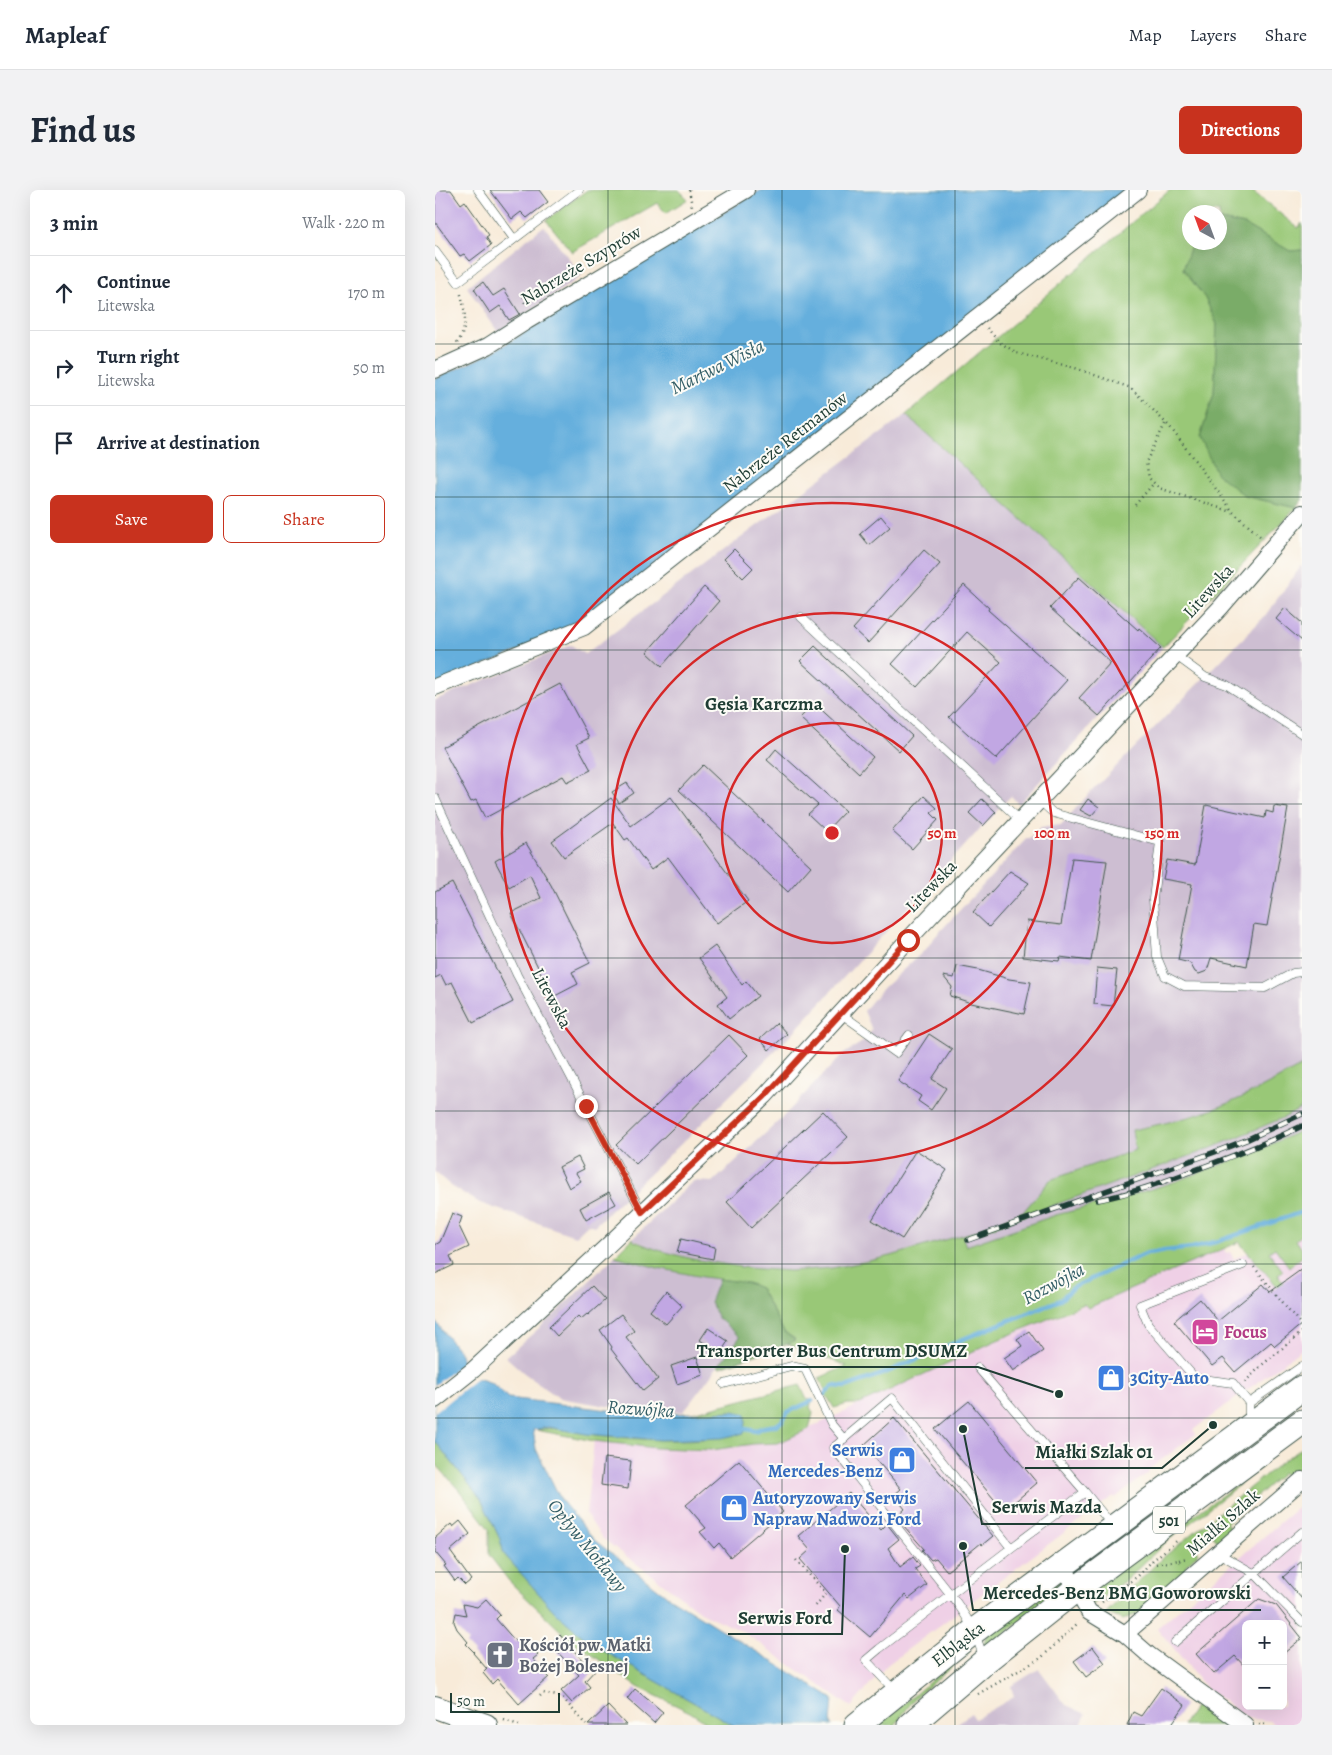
<!DOCTYPE html>
<meta charset="utf-8">
<style>
body{margin:0;font-family:Alegreya,serif;background:#f2f2f3;color:#1f2937}
.controls{position:absolute;right:15px;bottom:15px;display:grid;overflow:hidden;border-radius:8px;box-shadow:0 5px 20px #0002}
.controls button{width:45px;height:45px;display:grid;place-items:center;padding:0;border:0;border-bottom:1px solid #e0e1e3;background:#fff;color:#1f2937;font:25px sans-serif}
.compass{position:absolute;left:747px;top:15px;width:45px;height:45px;border-radius:50%;background:#fff;box-shadow:0 5px 20px #0002;rotate:319deg}
.scale{position:absolute;left:15px;bottom:12px;width:110px;box-sizing:border-box;padding-left:5px;border:2px solid #1f3d34;border-top:0;font-size:14px;line-height:18px;white-space:nowrap;color:#1f3d34;-webkit-text-stroke:4px #fdfcf7;paint-order:stroke}
.stop{position:absolute;width:15px;height:15px;margin:-11px;border:4px solid #c8321e;border-radius:50%;background:#fff}
.stop.end{background:#c8321e;border-color:#fff;box-shadow:0 1px 5px #0008}
.list{margin:0;padding:0;list-style:none}
h2{display:flex;justify-content:space-between;align-items:center;height:65px;margin:0;padding:0 20px;font-size:21px}
h2 small{font-size:16px;font-weight:400;color:#747a83}
.list li{display:grid;grid-template-columns:32px 1fr auto;gap:15px;align-items:center;box-sizing:border-box;height:75px;padding:0 20px;border-top:1px solid #e0e1e3}
.list b{display:block;font-size:19px;white-space:nowrap}
.list p{margin:0;font-size:16px;white-space:nowrap;color:#747a83}
.list em{font-size:16px;font-style:normal;color:#747a83}
.actions{display:flex;gap:10px;padding:15px 20px}
.actions a{flex:1;padding:11px 0;border:1px solid #c8321e;border-radius:8px;text-align:center;font-size:18px;color:#c8321e}
.actions .main{background:#c8321e;color:#fff}
.icon{flex:none;width:28px;height:28px;fill:none;stroke:currentColor;stroke-width:2;stroke-linecap:round;stroke-linejoin:round}
.map{position:relative;flex:none;width:867px;height:1535px;overflow:hidden;border-radius:8px}
header{display:flex;align-items:center;gap:30px;box-sizing:border-box;height:70px;padding:0 25px;background:#fff;border-bottom:1px solid #e0e1e3}
header strong{font-size:24px}
nav{display:flex;gap:28px;margin-inline-start:auto;font-size:18px}
.intro{display:flex;align-items:center;justify-content:space-between;box-sizing:border-box;height:120px;padding:0 30px}
h1{margin:0;font-size:35px}
.button{padding:12px 22px;border-radius:8px;background:#c8321e;color:#fff;font-size:18px;font-weight:700}
main{display:flex;gap:30px;padding:0 30px}
aside{flex:1;background:#fff;border-radius:8px;box-shadow:0 5px 20px #0002}
.map>svg:first-child{display:block}
</style>
<header>
<strong>Mapleaf</strong>
<nav><a>Map</a><a>Layers</a><a>Share</a></nav>
</header>
<div class="intro"><h1>Find us</h1><a class="button">Directions</a></div>
<main>
<aside>
<h2>3 min<small>Walk · 220 m</small></h2>
<ul class="list">
<li><svg class="icon" aria-label="ahead" viewBox="0 0 24 24"><path d="M12 20V5M6 11l6-6 6 6"/></svg><div><b>Continue</b><p>Litewska</p></div><em>170 m</em></li>
<li><svg class="icon" aria-label="right" viewBox="0 0 24 24"><path d="M7 20v-9h11M14 6l5 5-5 5"/></svg><div><b>Turn right</b><p>Litewska</p></div><em>50 m</em></li>
<li><svg class="icon" aria-label="arrive" viewBox="0 0 24 24"><path d="M6 21V4h12l-3 4 3 4H6"/></svg><div><b>Arrive at destination</b></div></li>
</ul>
<div class="actions"><a class="main">Save</a><a>Share</a></div>
</aside>
<div class="map">
<svg width="867" height="1535" viewBox="0 0 867 1535">
<rect width="100%" height="100%" fill="#fdfcf7"/>
<filter id="ink" filterUnits="userSpaceOnUse"><feTurbulence type="fractalNoise" baseFrequency=".02" numOctaves="2"/><feDisplacementMap in="SourceGraphic" scale="10" xChannelSelector="R" yChannelSelector="G"/><feConvolveMatrix kernelMatrix="1 2 1 2 8 2 1 2 1" color-interpolation-filters="sRGB"/></filter>
<filter id="wash" filterUnits="userSpaceOnUse"><feTurbulence type="fractalNoise" baseFrequency=".0096" numOctaves="4" result="noise"/><feDisplacementMap in="SourceGraphic" scale="20" xChannelSelector="R" yChannelSelector="G"/><feGaussianBlur stdDeviation="1.12" result="paint"/><feColorMatrix in="noise" values="0 0 0 0 0 0 0 0 0 0 0 0 0 0 0 0 0 1.4 0 .05"/><feComposite in="paint" operator="in"/></filter>
<g filter="url(#wash)">
<rect width="100%" height="100%" fill="#f8ebd9"/>
<path fill="#efd0e6" fill-rule="evenodd" d="M867,1037v122l-109,81 3,4 -48,36 1,2 -34,26 -2,-2 -226,169 -36,42 -109,-76 -38,-17 -102,-76 -16,-24 8,-73 62,7 56,2 42,-6 24,-1 217,-102 229,-92 2,4 4,-1 4,7z
M867,1314v221h-28l-4,-4 -22,-3 -40,-28 -51,-62zM811,1434h37v82h-37z"/>
<path fill="#cdbed2" d="M109,36l38,50 -84,56 -31,-45z
M471,225l257,232 -144,157 -8,-8 -8,8 -213,232 -108,107 -88,83 -6,-2 -13,12 -95,-33 -29,-17 -16,-14v-472l136,-55 14,9z
M867,375v501l-47,26 -34,15 -61,18 -27,5 2,20 -85,30 -25,31 -49,20 -85,25 -59,12 -42,3 -43,-3 -55,-9 -34,-9 -24,-10 -1,-2 60,-57 20,1 67,-62 62,-65 22,-14 8,-11 -8,-19 16,-20 47,-43 6,-9 94,-101 1,1 13,-12 20,-2 25,-28 178,-180z
M867,918v22l-50,23 -114,41 -82,21 -90,31 -3,-8 246,-89 76,-32z
M180,1066l43,12 45,9 16,2 -3,9 2,30 22,19 -57,75 -76,-6 -48,-8 -35,-25 -18,-16 48,-42z
M604,1479l27,36 20,9 -5,11h-126l16,-12 4,6 39,-22 -3,-11z"/>
<path fill="#99c877" stroke="#5c8256" d="M152,0h92l9,9 -22,14 -9,-10 -85,49 -26,-32z
M735,0h81l47,38 4,-5v27l-12,1 -45,-26 -25,-5 -1,-8h-30v30l3,1 -9,26 22,29 12,26 -3,69 -14,45 45,58 51,12 -133,139 -257,-232z
M867,876v42l-17,9 -76,32 -246,89 3,8 90,-31 56,-14 62,-19 78,-29 50,-23v105l-6,5 6,9v8l-13,10 -14,-19 -6,4 14,19 -5,4 24,33v7l-63,-73 -151,66 -4,-4 -89,37 -135,63h-12l-14,4 -6,-10 -4,-3 2,-3 -7,-14 28,-12 -59,-22 7,-5 -11,-7 -24,-44 -26,-7 -31,-4 -45,-9 -43,-12 18,-18 1,3 24,9 34,9 55,9 43,3 42,-3 32,-6 27,-6 85,-25 48,-20 26,-31 85,-30 -3,-20c30,-6 62,-13 90,-24 28,-11 54,-26 80,-40z
M365,1195l7,14 5,2 -2,6 3,6 -4,16 -31,14 -25,1 -41,6 -56,-2 -62,-7 -58,-11c20,-5 41,3 61,5 49,5 99,9 147,-2l2,-10 -13,-12 -49,4z
M0,1251l46,58 19,40 4,15 50,57 36,32 143,82h-23l-20,-13 -52,-25 -70,-49 -59,-57 -20,-26v-26l-30,-39 -24,-27z
M867,1258v22l-8,-1 -8,7 -3,-3 -57,50 7,8 -14,12 -7,-9 -16,14 3,5 -13,12 -1,8 -48,41 -14,6 -17,-7 54,-53 124,-100z
M828,1276l-97,76 -39,37 -35,26 -7,-12z
M630,1385l1,12 -83,63 3,-16z
M532,1460l2,2 -54,46 -20,27h-16z
M763,1511l34,24h-49z"/>
<path fill="#7aac68" stroke="#4c744e" d="M785,30l25,5 45,26 12,-1v250l-6,8 -51,-12 -28,-22 -17,-36 14,-45 3,-69 -12,-26 -22,-29 9,-26 27,-1z
M284,1089l29,4 12,5 24,44 11,8 -7,4 -68,23 -2,-1 22,-29 -22,-19 -8,-16z"/>
<path fill="#65afdd" stroke="#427688" d="M326,0h372l-551,435 -147,60v-306l56,-26z
M0,1131l26,33 2,9 14,15 15,5 16,15 143,17 82,-4 13,3v9l-2,10 -22,5 -61,2 -75,-6 -38,-7 -15,3 3,19 25,51 33,40 73,56 166,103 -2,24 2,2h-100l-143,-82 -36,-32 -50,-57 -4,-15 -19,-40 -46,-58z"/>
<path fill="#f8ebd9" d="M30,1171l14,16 -44,35v-27z"/>
<g fill="none" stroke-linecap="round" stroke-linejoin="round">
<path stroke="#65afdd" stroke-width="4.5" d="M389,1205l9,-9 13,1 39,-14 78,-34 97,-39 14,-13 73,-34 45,-5 27,-7 83,-29
M306,1238l15,3 8,-4 13,-2 5,-4 6,-9 24,-11"/>
</g>
<g id="blocks">
<path fill="#c1a7e3" d="M0,0h16l10,14 4,-3 24,34 -3,2 5,8 -21,16 -6,-7 -4,2 -25,-34z
M55,0h49l9,12 -21,16 -6,-6 -9,7z
M48,92l10,14 11,-7 16,25 -11,6 -9,-14 -10,7 -16,-24z
M446,326l9,11 -21,18 -9,-11z
M299,359l19,19 -10,10 -19,-19z
M489,360l16,14 -72,79 -15,-14z
M644,387l59,53 1,-2 22,20 -62,68 -20,-18 32,-35 -61,-55z
M529,395l25,23 -1,2 79,70 -71,79 -47,-42 52,-55 -34,-30 -50,55 -25,-23z
M269,397l15,14 -57,65 -15,-14z
M850,418l17,15v18l-26,-22z
M380,456l97,90 -13,15 -99,-90z
M125,494l29,54 -12,6 14,26 -24,12 -4,-6 -78,42 -9,-18 -5,2 -29,-55z
M379,513l59,54 -14,16 -59,-55z
M341,559l69,62 -19,20 -18,-17 10,-9 -51,-45z
M268,575l108,101 -23,26 -109,-102z
M192,593l7,10 -15,10 -7,-11z
M489,606l13,12 -6,5 7,7 -26,29 -20,-18z
M236,607l77,104 -31,22 -49,-66 -17,13 -23,-32 -3,2 -12,-17 -49,34 -12,-16 59,-43 20,28z
M547,609l14,13 -13,14 -14,-13z
M653,609l11,8 -8,9 -11,-6z
M771,615l59,13 1,-7 7,2 1,-7 14,2 -21,118 -13,-2 -7,42 -36,-8 -4,13 -8,3 -4,-2 -5,-9 -12,-3 14,-76 -29,-5 4,-19 28,5z
M91,653l25,42 39,78 -18,9 6,12 -25,13 -42,-84 30,-15 -11,-23 -21,12 -14,-26z
M637,668l35,3 -16,100 -31,-4 -1,4 -36,-4 4,-36 34,4z
M575,681l19,12 -40,44 -16,-15z
M17,693l61,119 -40,21 -21,-41 -6,3 -5,-10 -6,3v-86z
M280,756l27,39 4,-4 12,15 -29,23 -11,-15 9,-7 -28,-39z
M522,776l21,4 31,9 22,3 -7,32 -53,-11 -21,-7 2,-9 -9,-11 11,2z
M662,778l20,2 -4,36 -19,-2z
M342,833l10,11 -18,16 -9,-11z
M494,844l23,15 -20,30 14,9 -15,22 -13,-9 3,-5 -23,-15z
M294,845l19,20 -112,109 -20,-19z
M388,921l25,26 -97,91 -24,-26z
M481,960l31,20 -45,69 -30,-19z
M143,967l6,12 -8,4 5,8 -12,7 -10,-21z
M174,1002l7,12 -30,16 -6,-12z
M17,1023l10,4 -3,9 10,21 -19,9 4,9 -19,9v-29l5,-3z
M246,1049l34,8 -2,12 -36,-7z
M867,1079v55l-27,22 -4,-4 -36,30 -12,-14 -11,8 -38,-45 26,-22 18,22 45,-37 7,8z
M157,1096l13,14 -17,15 -1,-1 -6,5 -3,-3 -21,20 -8,-9z
M231,1101l16,15 -16,18 -16,-13z
M186,1124l13,17 -8,6 32,42 -15,12 -32,-42 1,-2 -12,-17z
M273,1138l20,13 -8,13 -20,-14z
M594,1141l14,20 -30,20 -9,-13 18,-12 -5,-7z
M262,1167l6,18 -26,9 -6,-18z
M534,1211l68,82 -33,28 -69,-82z
M459,1228l99,118 -11,9 -1,-2 -34,28 -11,-13 -5,2 -9,-10 2,-1 -28,-32 9,-8 -11,-14 7,-6 -37,-44z
M169,1268l27,3 -3,28 -27,-4z
M304,1270l44,52 -53,45 -11,-14 -5,5 -14,-16 6,-4 -20,-23z
M414,1303l32,37 6,-6 12,15 -11,9 12,19 13,-10 7,9 -5,3 12,16 -18,14 -4,-4 -35,42 -32,-27 2,-4 -40,-47 10,-9 -12,-14z
M25,1331l10,13 -20,17 21,29 -6,5 -7,-7 -3,3 -11,-15 2,-1 -11,-13v-14l16,-14 2,3z
M867,1371v38l-19,-22z
M51,1409l14,16 -4,4 20,23 6,-4 16,17 -5,4 16,18 -30,27 -22,-25 -5,5 -9,-11 4,-4 -14,-16 1,-1 -8,-8 2,-2 -11,-13 -3,-7 2,-9 10,2 -3,-11 14,3z
M824,1409l17,6 26,33 -19,16v-30h-37v44l-11,-12 -21,18 -18,-20z
M125,1445l25,28 4,-4 8,9 -12,13 5,6 -18,16 -11,-12 18,-16 -29,-31z
M658,1457l12,16 -19,14 -12,-16z
M726,1498l24,17 -14,20h-44l6,-13 8,4z
M200,1499l28,23 -9,11 -27,-24z
M173,1516l18,19h-38z"/>
</g>
</g>
<g filter="url(#ink)">
<use href="#blocks" fill-opacity="0" stroke="#40574d" stroke-width="1"/>
<g fill="none" stroke-linecap="round" stroke-linejoin="round">
<defs>
<path id="lane" d="M43,0l36,49
M0,61l23,31 121,-92
M366,427l220,204
M740,465l30,22 22,8 75,49
M0,608l82,177 125,237
M605,611l13,12 107,29 -7,57 4,58 8,19 19,10 81,2 28,-15 9,-1
M405,823l56,40 13,-18
M808,1075l-103,40 8,19 47,54 38,5 16,20
M543,1178l107,124
M289,1194l67,-18 14,3 27,56 12,14
M814,1232v-19l53,-37
M576,1358l74,-56 27,33
M783,1363l37,21 47,48
M740,1452l127,-110
M459,1500l-28,-30 13,-11 132,-101 -119,-150 -59,50 17,20 101,127c16,21 25,37 32,62"/>
<path id="street" d="M0,180l53,-24 39,-25 219,-131
M0,497l149,-60 554,-437
M0,1210l38,-30 132,-122 160,-152 143,-156 313,-333 81,-94
M628,1374l8,17 18,31 36,22 24,21 96,70
M690,1444l177,-154"/>
<path id="secondary" d="M0,1517l51,18"/>
<path id="primary" d="M422,1535l117,-94 328,-243
M475,1535l74,-63 92,-73 226,-167"/>
</defs>
<use href="#lane" stroke="#40574d" stroke-width="9"/>
<use href="#street" stroke="#40574d" stroke-width="18"/>
<use href="#secondary" stroke="#40574d" stroke-width="24"/>
<use href="#primary" stroke="#40574d" stroke-width="27"/>
<path stroke="#40574d" stroke-width="2.5" stroke-dasharray="1 4" stroke-linecap="butt" d="M254,0l3,16
M88,102l2,12
M552,138l12,14 18,11 58,15 56,20 39,39 63,85 29,26
M22,153c12,-16 8,-34 3,-52
M730,234l-19,38 3,16 10,10 73,24
M700,315l19,-22
M819,1077l48,59
M810,1192l17,-17 40,-33
M361,1370l30,33 -12,15
M744,1370l8,-2
M717,1371l4,3 23,-4 4,5
M667,1412l36,-26 14,-15 27,-22
M543,1504l63,-36 38,-36
M105,1506l3,-3 19,4 24,28
M69,1530l15,5
M824,1534l8,1"/>
<use href="#lane" stroke="#fff" stroke-width="8"/>
<use href="#street" stroke="#fff" stroke-width="16"/>
<use href="#secondary" stroke="#fff" stroke-width="22"/>
<use href="#primary" stroke="#fff" stroke-width="25"/>
<defs>
<path id="rail" d="M663,1010c31,-6 60,-16 89,-27 39,-14 78,-29 115,-47
M533,1050l247,-88 31,-12 56,-26"/>
</defs>
<use href="#rail" stroke="#1f3d34" stroke-width="5.5"/>
<use href="#rail" stroke="#fdfcf7" stroke-width="4" stroke-dasharray="11" stroke-linecap="butt"/>
</g>
</g>
<g fill="none" stroke-linecap="round" stroke-linejoin="round" filter="url(#ink)">
<path stroke="#c8321e" stroke-width="6" d="M151,916l56,106 123,-116 143,-156"/>
</g>
<path fill="none" stroke="#1f3d34" stroke-width="1" stroke-opacity="0.55" d="M173,0v1535M347,0v1535M520,0v1535M694,0v1535M0,154h867M0,307h867M0,460h867M0,614h867M0,768h867M0,921h867M0,1074h867M0,1228h867M0,1382h867"/>
<g fill="none" stroke="#d62828" stroke-width="2.5">
<circle cx="397" cy="643" r="110"/>
<circle cx="397" cy="643" r="220"/>
<circle cx="397" cy="643" r="330"/>
</g>
<defs>
<symbol id="hotel-square" viewBox="-11 -11 22 22"><rect x="-9" y="-9" width="18" height="18" rx="4" fill="#d1479c" stroke="#fdfcf7"/><path d="M-6-4.5h1.5V1H6V5H4.5V3h-9V5H-6ZM-4 0a1.8 1.8 0 1 1 3.6 0ZM.5 0V-2.5h3Q6-2.5 6 0Z" fill="#fff"/></symbol>
<symbol id="shop-square" viewBox="-11 -11 22 22"><rect x="-9" y="-9" width="18" height="18" rx="4" fill="#3f7fe0" stroke="#fdfcf7"/><path d="M-5-2.5h2.3a2.7 3.5 0 0 1 5.4 0H5L5.5 6h-11ZM-1.5-2.5h3a1.5 2.3 0 0 0-3 0Z" fill="#fff"/></symbol>
<symbol id="church-square" viewBox="-11 -11 22 22"><rect x="-9" y="-9" width="18" height="18" rx="4" fill="#6b7280" stroke="#fdfcf7"/><path d="M-1.2-6h2.4v3.5h3.3v2.4h-3.3V6h-2.4V-.1h-3.3v-2.4h3.3Z" fill="#fff"/></symbol>
</defs>
<g fill-rule="evenodd">
<use href="#hotel-square" x="754" y="1126" width="32" height="32"/>
<use href="#shop-square" x="660" y="1172" width="32" height="32"/>
<use href="#shop-square" x="451" y="1254" width="32" height="32"/>
<use href="#shop-square" x="283" y="1302" width="32" height="32"/>
<use href="#church-square" x="49" y="1449" width="32" height="32"/>
</g>
<g text-anchor="middle" stroke-width="4" stroke-linejoin="round" paint-order="stroke">
<rect fill="#fdfcf7" stroke="#62766e" stroke-width="1" x="718" y="1316.5" width="32" height="27" rx="4"/>
<g font-size="16" font-weight="bold" fill="#1f3d34">
<text x="734" y="1336">501</text>
</g>
<g font-size="18" fill="#1f3d34" stroke="#fdfcf7">
<text transform="translate(146 75) rotate(-31)" y="6">Nabrzeże Szyprów</text>
<text transform="translate(350 252) rotate(-38)" y="6">Nabrzeże Retmanów</text>
<text transform="translate(773 401) rotate(-48)" y="6">Litewska</text>
<text transform="translate(496 696) rotate(-46)" y="6">Litewska</text>
<text transform="translate(117 808) rotate(62)" y="6">Litewska</text>
<text transform="translate(788 1332) rotate(-41)" y="6">Miałki Szlak</text>
<text transform="translate(523 1454) rotate(-38)" y="6">Elbląska</text>
</g>
<g font-size="18" font-weight="bold" fill="#b23c85" stroke="#fdfcf7" text-anchor="start">
<text x="789" y="1148">Focus</text>
</g>
<g font-size="18" font-weight="bold" fill="#366cbe" stroke="#fdfcf7" text-anchor="start">
<text x="695" y="1194">3City-Auto</text>
<text x="448" y="1266" text-anchor="end">Serwis<tspan x="448" dy="21">Mercedes-Benz</tspan></text>
<text x="318" y="1314">Autoryzowany Serwis<tspan x="318" dy="21">Napraw Nadwozi Ford</tspan></text>
</g>
<g font-size="18" font-weight="bold" fill="#5b616d" stroke="#fdfcf7" text-anchor="start">
<text x="84" y="1461">Kościół pw. Matki<tspan x="84" dy="21">Bożej Bolesnej</tspan></text>
</g>
<g font-size="19" font-style="italic" fill="#345f67" stroke="#fdfcf7">
<text transform="translate(282 176) rotate(-26)" y="7">Martwa Wisła</text>
<text transform="translate(618 1093) rotate(-28)" y="7">Rozwójka</text>
<text transform="translate(206 1218) rotate(4)" y="7">Rozwójka</text>
<text transform="translate(153 1355) rotate(51)" y="7">Opływ Motławy</text>
</g>
<g font-size="19" font-weight="bold" fill="#1f3d34" stroke="#fdfcf7">
<text x="329" y="520">Gęsia Karczma</text>
</g>
</g>
<circle cx="397" cy="643" r="8" fill="#d62828" stroke="#fdfcf7" stroke-width="2.5"/>
<g font-size="15" text-anchor="middle" font-weight="bold" fill="#d62828" stroke="#fdfcf7" stroke-width="4" stroke-linejoin="round" paint-order="stroke">
<text x="507" y="648">50 m</text>
<text x="617" y="648">100 m</text>
<text x="727" y="648">150 m</text>
</g>
<path fill="none" stroke="#1f3d34" stroke-width="2" d="M624 1204L543 1177H252M778 1235L727 1278H590M528 1239L547 1334H678M528 1356L538 1420H826M410 1359L407 1444H293"/>
<g fill="#1f3d34" stroke="#fdfcf7" stroke-width="2">
<circle cx="624" cy="1204" r="5"/>
<circle cx="778" cy="1235" r="5"/>
<circle cx="528" cy="1239" r="5"/>
<circle cx="528" cy="1356" r="5"/>
<circle cx="410" cy="1359" r="5"/>
</g>
<g font-size="19" text-anchor="middle" font-weight="bold" fill="#1f3d34" stroke="#fdfcf7" stroke-width="4" stroke-linejoin="round" paint-order="stroke">
<text x="397" y="1167">Transporter Bus Centrum DSUMZ</text>
<text x="659" y="1268">Miałki Szlak 01</text>
<text x="612" y="1323">Serwis Mazda</text>
<text x="682" y="1409">Mercedes-Benz BMG Goworowski</text>
<text x="350" y="1434">Serwis Ford</text>
</g>
</svg>
<div class="controls">
<button>+</button>
<button>−</button>
</div>
<svg class="compass" viewBox="-18 -18 36 36"><path d="M0-13l5 13h-10z" fill="#e53935"/><path d="M0 13l5-13h-10z" fill="#747a83"/></svg>
<div class="scale">50 m</div>
<div class="stop" style="left:473px;top:750px"></div>
<div class="stop end" style="left:151px;top:916px"></div>
</div>
</main>
